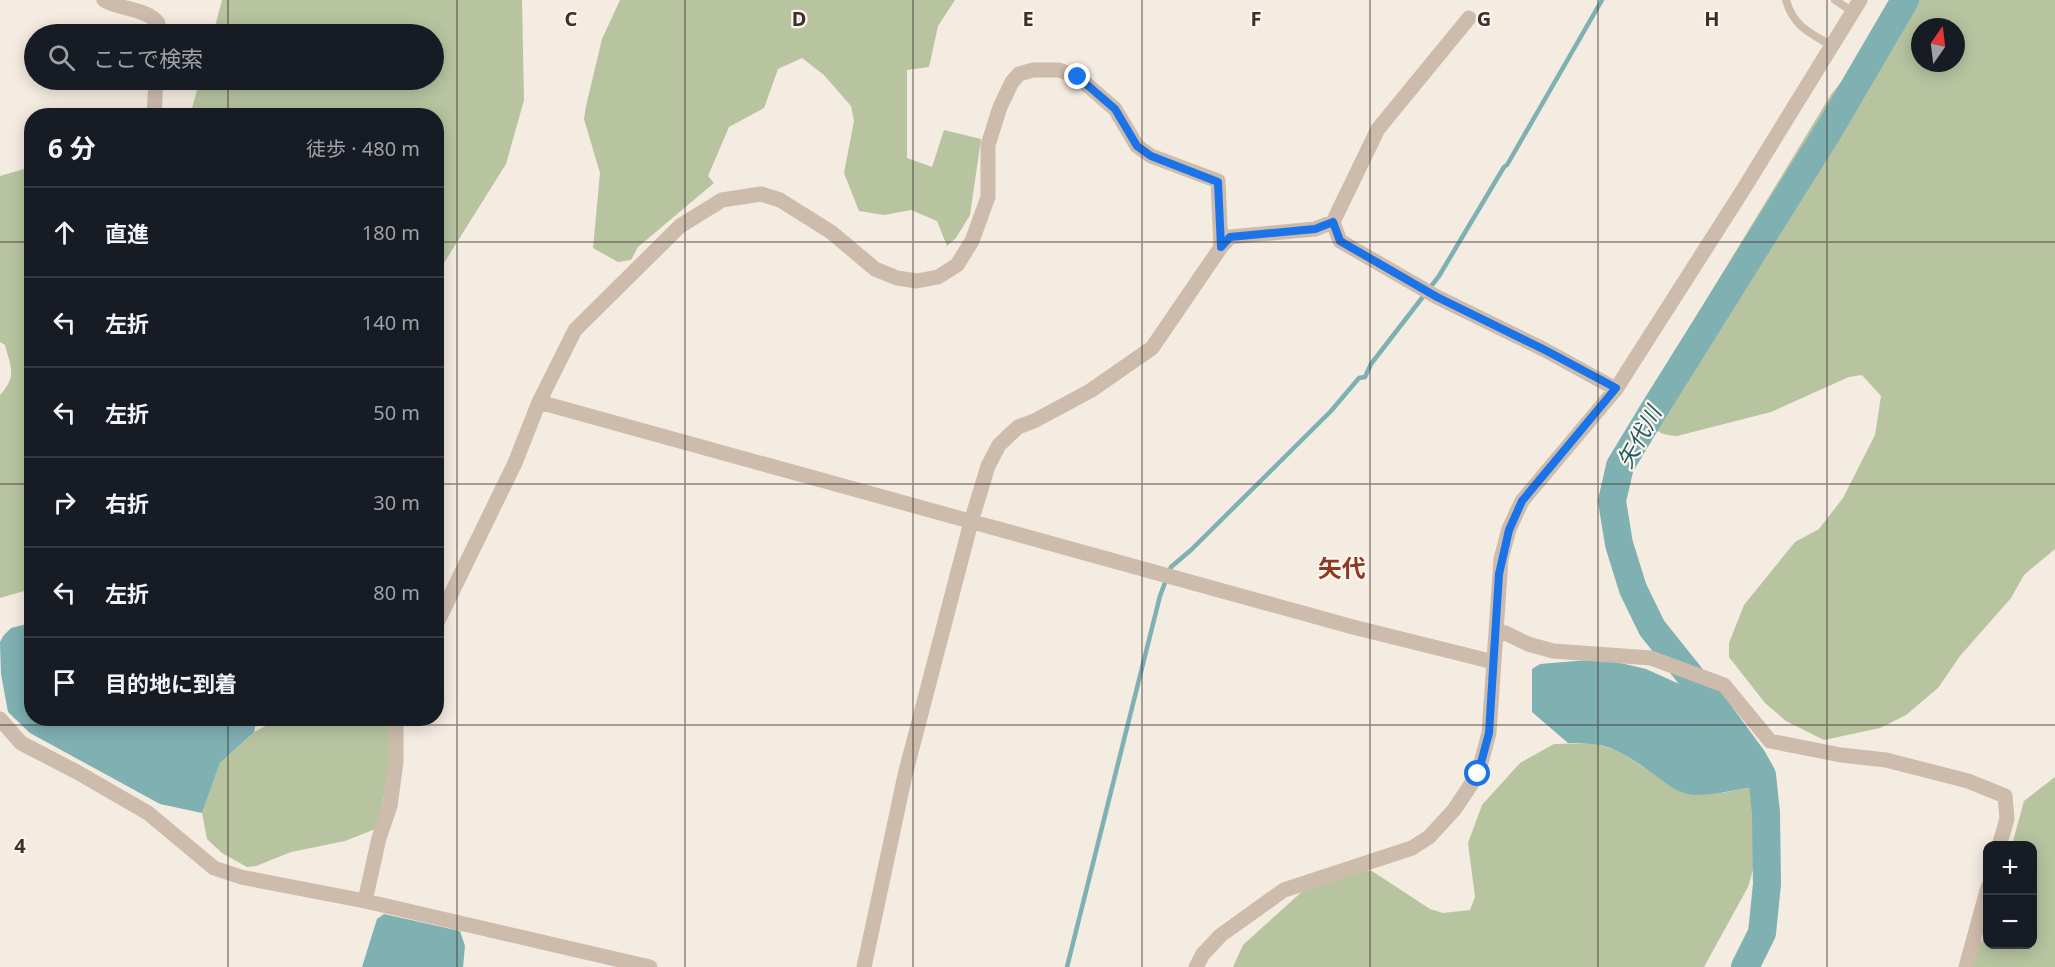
<!DOCTYPE html>
<html lang="ja">
<meta charset="utf-8">
<style>
body{margin:0;font-family:"Noto Sans","Noto Sans JP",sans-serif;background:#242831;color:#f1f3f6}
.controls{position:absolute;right:18px;bottom:18px;display:grid;overflow:hidden;border-radius:12px;box-shadow:0 3px 15px #0003}
.controls button{width:54px;height:54px;display:grid;place-items:center;padding:0;border:0;border-bottom:2px solid #363941;background:#171b24;color:#f1f3f6;font:30px sans-serif}
.compass{position:absolute;left:1911px;top:18px;width:54px;height:54px;border-radius:50%;background:#171b24;box-shadow:0 3px 15px #0003;rotate:14deg}
.stop{position:absolute;width:18px;height:18px;margin:-14px;border:4px solid #1a73e8;border-radius:50%;background:#fff}
.stop.end{background:#1a73e8;border-color:#fff;box-shadow:0 2px 6px #0008}
.list{margin:0;padding:0;list-style:none}
h2{display:flex;justify-content:space-between;align-items:center;height:78px;margin:0;padding:0 24px;font-size:26px}
h2 small{font-size:20px;font-weight:400;color:#9ea1a6}
.list li{display:grid;grid-template-columns:39px 1fr auto;gap:18px;align-items:center;box-sizing:border-box;height:90px;padding:0 24px;border-top:2px solid #363941}
.list b{display:block;font-size:22px;white-space:nowrap}
.list em{font-size:20px;font-style:normal;color:#9ea1a6}
.icon{flex:none;width:33px;height:33px;fill:none;stroke:currentColor;stroke-width:2;stroke-linecap:round;stroke-linejoin:round}
.map{position:relative;flex:none;width:2055px;height:967px;overflow:hidden}
.search{position:absolute;background:#171b24;box-shadow:0 3px 15px #0003;left:24px;top:24px;width:420px;height:66px;display:flex;align-items:center;gap:15px;box-sizing:border-box;padding:0 21px;border-radius:33px;color:#9ea1a6;font-size:22px}
.panel{position:absolute;background:#171b24;box-shadow:0 3px 15px #0003;left:24px;top:108px;width:420px;height:618px;border-radius:24px}
.map>svg:first-child{display:block}
</style>
<div class="map">
<svg width="2055" height="967" viewBox="0 0 2055 967">
<rect width="100%" height="100%" fill="#f4ebe1"/>
<path fill="#b8c4a0" fill-rule="evenodd" d="M222,0h300l2,100 -18,64 -69,110 -1,-158 -246,-1 10,-35h234v-46h-221z
M620,0h335l-17,26 -9,41 -22,3v88l25,9 12,-37 37,9 -11,76 -14,23 -9,8 -10,-25 -26,-11 -27,5 -25,-4 -15,-38 10,-52 -3,-15 -27,-31 -22,-17 -24,11 -14,39 -35,19 -21,49 6,7 -76,64 -7,13 -13,2 -25,-14 7,-75 -16,-54 2,-13 16,-67z
M1910,0h145v549l-31,26 -13,23 -51,58 -22,32 -32,27 -26,13 -56,12 -38,-19 -21,-18 -36,-46v-14l15,-38 51,-63 24,-13 24,-31 32,-63 6,-39 -19,-21 -13,2 -78,35 -94,24c-35,-2 -30,-23 -24,-49l179,-294zM1920,27h36v36h-36z
M24,169l8,2 -1,418 -31,9v-203c17,-19 11,-27 5,-50l-5,-3v-166z
M279,719h109l3,39 -13,70 -33,13 -54,11 -35,14 -9,1 -25,-14 -15,-14 -5,-26 18,-50 34,-31z
M1592,743l27,8 45,30 58,12 35,-7c2,37 3,65 -9,101l-44,80h-471l10,-22 63,-57 52,-17h14l58,38 13,4 27,-3 5,-13 -7,-54 14,-38 38,-42 34,-19z
M2055,777v190h-89l21,-35 1,12h44v-98l-20,-1 12,-44z"/>
<path fill="#7fb0b2" d="M31,623l1,95 220,1 4,4 -2,9 -34,31 -18,50 -42,-9 -130,-71 -22,-21 -7,-38 -1,-32 4,-7 7,-7z
M1588,660l24,1 34,8 51,23 56,84 4,10c-16,3 -58,13 -73,7 -10,-3 -19,-11 -28,-17 -34,-24 -44,-34 -88,-33l-36,-31v-43l8,-5z
M384,914l76,17 5,15 -2,21h-101l15,-48z"/>
<g fill="none" stroke-linecap="round" stroke-linejoin="round">
<path stroke="#7fb0b2" stroke-width="4.5" d="M1067,967l93,-371 11,-29 20,-17 140,-139 28,-33 6,-1 6,-13 68,-88 65,-109 3,-2 95,-165"/>
<path stroke="#7fb0b2" stroke-width="28" d="M1745,967l17,-34 5,-49 -1,-71 -4,-38 -9,-16 -41,-56 -60,-75 -19,-39 -14,-45 -7,-43 8,-35 32,-53 180,-288 73,-125"/>
<path stroke="#cdbbac" stroke-width="8" d="M1786,0c7,26 24,33 46,46
M1835,0l18,12"/>
<path stroke="#cdbbac" stroke-width="15" d="M104,0c16,10 42,8 54,23l-1,11
M1469,18l-91,111 -45,93 7,19 97,56 108,53 71,39
M154,116l2,-36
M539,402l814,225 141,35
M436,625l79,-162 24,-61 36,-72 105,-104 42,-26 39,-6 19,6 51,32 44,37 22,9 20,3 21,-4 19,-12 15,-24 16,-44v-52l12,-38 12,-25 7,-8 14,-4h26l19,7 37,32 22,37 14,10 67,25 3,66
M1497,629l31,15 25,7 98,7 73,27 46,56 71,14 45,5 82,21 37,15 2,23 -8,27
M0,719l21,24 56,29 71,41 66,55 27,9 124,24 285,66
M365,901l14,-63 11,-32 6,-44v-36l2,-8
M864,967l41,-192 66,-253 17,-56 11,-21 19,-18 16,-6 56,-30 62,-43 69,-101 9,-10 85,-8 18,-7
M1196,967l7,-13 18,-19 63,-45 128,-42 17,-11 25,-27 24,-36 11,-41 12,-174 8,-30 13,-28 94,-112 127,-199 117,-190
M1966,967l22,-80"/>
</g>
<g fill="none" stroke-linecap="round" stroke-linejoin="round">
<path stroke="#1a73e8" stroke-width="8" d="M1078,77l37,32 22,37 14,10 67,26 3,65 9,-10 85,-8 18,-7 7,19 97,56 108,53 71,38 -94,113 -13,29 -10,44 -10,159 -11,41"/>
</g>
<path fill="none" stroke="#3b302b" stroke-width="1.5" stroke-opacity="0.55" d="M228,0v34M457,0v967M685,0v967M913,0v967M1142,0v967M1370,0v967M1598,0v967M1827,0v967M228,80v36M0,242h32M436,242h1619M0,484h32M436,484h1619M228,718v249M0,725h2055"/>
<g text-anchor="middle" stroke-width="4.5" stroke-linejoin="round" paint-order="stroke">
<g font-size="22" font-style="italic" fill="#1f5a5e" stroke="#fbf5ee">
<text transform="translate(1639 437) rotate(-61)" y="8">矢代川</text>
</g>
<g font-size="24" font-weight="bold" fill="#8c3b22" stroke="#fbf5ee">
<text x="1342" y="577">矢代</text>
</g>
</g>
<g font-size="20" text-anchor="middle" font-weight="bold" fill="#3b302b" stroke="#fbf5ee" stroke-width="4.5" stroke-linejoin="round" paint-order="stroke">
<text x="571" y="26">C</text>
<text x="799" y="26">D</text>
<text x="1028" y="26">E</text>
<text x="1256" y="26">F</text>
<text x="1484" y="26">G</text>
<text x="1712" y="26">H</text>
<text x="20" y="853">4</text>
</g>
</svg>
<div class="controls">
<button>+</button>
<button>−</button>
</div>
<svg class="compass" viewBox="-18 -18 36 36"><path d="M0-13l5 13h-10z" fill="#e53935"/><path d="M0 13l5-13h-10z" fill="#9ea1a6"/></svg>
<div class="stop" style="left:1478px;top:774px"></div>
<div class="stop end" style="left:1078px;top:77px"></div>
<div class="search"><svg class="icon" aria-label="search" viewBox="0 0 24 24"><circle cx="10" cy="10" r="6"/><path d="M15 15l6 6"/></svg>ここで検索</div>
<section class="panel">
<h2>6 分<small>徒歩 · 480 m</small></h2>
<ul class="list">
<li><svg class="icon" aria-label="ahead" viewBox="0 0 24 24"><path d="M12 20V5M6 11l6-6 6 6"/></svg><div><b>直進</b></div><em>180 m</em></li>
<li><svg class="icon" aria-label="left" viewBox="0 0 24 24"><path d="M17 20v-9H6M10 6l-5 5 5 5"/></svg><div><b>左折</b></div><em>140 m</em></li>
<li><svg class="icon" aria-label="left" viewBox="0 0 24 24"><path d="M17 20v-9H6M10 6l-5 5 5 5"/></svg><div><b>左折</b></div><em>50 m</em></li>
<li><svg class="icon" aria-label="right" viewBox="0 0 24 24"><path d="M7 20v-9h11M14 6l5 5-5 5"/></svg><div><b>右折</b></div><em>30 m</em></li>
<li><svg class="icon" aria-label="left" viewBox="0 0 24 24"><path d="M17 20v-9H6M10 6l-5 5 5 5"/></svg><div><b>左折</b></div><em>80 m</em></li>
<li><svg class="icon" aria-label="arrive" viewBox="0 0 24 24"><path d="M6 21V4h12l-3 4 3 4H6"/></svg><div><b>目的地に到着</b></div></li>
</ul>
</section>
</div>
